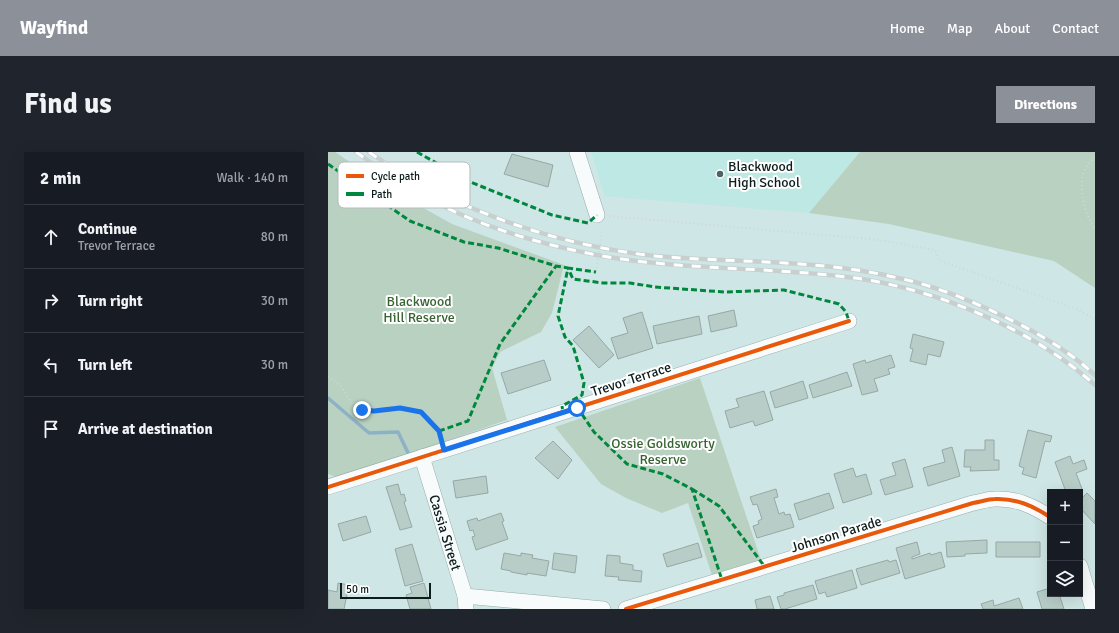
<!DOCTYPE html>
<meta charset="utf-8">
<style>
body{margin:0;font-family:Signika,sans-serif;background:#20242c;color:#f1f3f6}
.controls{position:absolute;right:12px;bottom:12px;display:grid;overflow:hidden;border-radius:0px;box-shadow:0 4px 16px #0002}
.controls button{width:36px;height:36px;display:grid;place-items:center;padding:0;border:0;border-bottom:1px solid #363941;background:#171b24;color:#f1f3f6;font:20px sans-serif}
.scale{position:absolute;left:12px;bottom:10px;width:91px;box-sizing:border-box;padding-left:4px;border:2px solid #0b1c1b;border-top:0;font-size:11px;line-height:14px;white-space:nowrap;color:#0b1c1b;-webkit-text-stroke:3px #fff;paint-order:stroke}
.stop{position:absolute;width:12px;height:12px;margin:-9px;border:3px solid #1a73e8;border-radius:50%;background:#fff}
.stop.end{background:#1a73e8;border-color:#fff;box-shadow:0 1px 4px #0008}
.list{margin:0;padding:0;list-style:none}
h2{display:flex;justify-content:space-between;align-items:center;height:52px;margin:0;padding:0 16px;font-size:17px}
h2 small{font-size:13px;font-weight:400;color:#9ea1a6}
.list li{display:grid;grid-template-columns:26px 1fr auto;gap:12px;align-items:center;box-sizing:border-box;height:64px;padding:0 16px;border-top:1px solid #363941}
.list b{display:block;font-size:15px;white-space:nowrap}
.list p{margin:0;font-size:13px;white-space:nowrap;color:#9ea1a6}
.list em{font-size:13px;font-style:normal;color:#9ea1a6}
.icon{flex:none;width:22px;height:22px;fill:none;stroke:currentColor;stroke-width:2;stroke-linecap:round;stroke-linejoin:round}
.map{position:relative;flex:none;width:767px;height:457px;overflow:hidden;border-radius:0px}
header{display:flex;align-items:center;gap:24px;box-sizing:border-box;height:56px;padding:0 20px;background:#8c9099;color:#fff}
header strong{font-size:19px}
nav{display:flex;gap:22px;margin-inline-start:auto;font-size:14px}
.intro{display:flex;align-items:center;justify-content:space-between;box-sizing:border-box;height:96px;padding:0 24px}
h1{margin:0;font-size:28px}
.button{padding:10px 18px;border-radius:0px;background:#8c9099;color:#fff;font-size:14px;font-weight:700}
main{display:flex;gap:24px;padding:0 24px}
aside{flex:1;background:#171b24;border-radius:0px;box-shadow:0 4px 16px #0002}
.map>svg:first-child{display:block}
</style>
<header>
<strong>Wayfind</strong>
<nav><a>Home</a><a>Map</a><a>About</a><a>Contact</a></nav>
</header>
<div class="intro"><h1>Find us</h1><a class="button">Directions</a></div>
<main>
<aside>
<h2>2 min<small>Walk · 140 m</small></h2>
<ul class="list">
<li><svg class="icon" aria-label="ahead" viewBox="0 0 24 24"><path d="M12 20V5M6 11l6-6 6 6"/></svg><div><b>Continue</b><p>Trevor Terrace</p></div><em>80 m</em></li>
<li><svg class="icon" aria-label="right" viewBox="0 0 24 24"><path d="M7 20v-9h11M14 6l5 5-5 5"/></svg><div><b>Turn right</b></div><em>30 m</em></li>
<li><svg class="icon" aria-label="left" viewBox="0 0 24 24"><path d="M17 20v-9H6M10 6l-5 5 5 5"/></svg><div><b>Turn left</b></div><em>30 m</em></li>
<li><svg class="icon" aria-label="arrive" viewBox="0 0 24 24"><path d="M6 21V4h12l-3 4 3 4H6"/></svg><div><b>Arrive at destination</b></div></li>
</ul>
</aside>
<div class="map">
<svg width="767" height="457" viewBox="0 0 767 457">
<rect width="100%" height="100%" fill="#cee6e5"/>
<path fill="#bee8e4" d="M263,0h269l-51,61 -204,-17z"/>
<path fill="#b9d1c1" d="M0,0h7l51,35 66,37 112,41 -12,48 -11,19 -41,20 -8,16 15,52 -168,58 -11,-4z
M532,0h235v136l-41,-27 -165,-37 -80,-11z
M372,226l62,185 -49,15 -25,-75 -26,10 -36,-15 -25,-14 -46,-57z"/>
<g fill="none" stroke-linecap="round" stroke-linejoin="round">
<path stroke="#8db2c6" stroke-width="3.5" d="M0,246l41,35 29,-1 12,25"/>
</g>
<path fill="#b8cdc8" stroke="#96a8a5" d="M184,2l41,11 -5,22 -44,-13z
M406,158l3,16 -26,6 -3,-16z
M314,160l11,36 -35,11 -7,-21 17,-5 -5,-15z
M371,164l3,18 -45,10 -4,-18z
M261,174l25,29 -15,13 -26,-28z
M585,182l31,8 -4,15 -12,-3 -2,11 -16,-4 3,-12 -3,-1z
M563,203l4,12 -7,2 2,5 -16,5 4,12 -16,4 -9,-31 12,-4 1,3z
M216,208l7,20 -43,14 -7,-21z
M519,220l5,14 -39,12 -4,-13z
M475,229l5,17 -33,10 -5,-16z
M436,239l9,29 -18,6 -2,-5 -23,7 -5,-17 14,-4 -3,-8z
M700,278l24,6 -2,6 -5,-1 -9,37 -14,-4 2,-6 -5,-2z
M657,288h9v20h5v10l-29,1 1,-4h-7l1,-17h20z
M225,289l19,19 -14,19 -23,-21z
M624,295l8,29 -32,10 -5,-18 22,-6 -3,-12z
M742,304l3,8 11,-4 3,9 -11,4 6,16 -8,3h-8l-11,-30z
M577,307l8,28 -28,8 -5,-15 16,-5 -4,-12z
M525,316l3,9 10,-3 6,20 -29,9 -9,-29z
M158,324l2,17 -32,5 -3,-17z
M70,332l3,11 3,-1 2,7 -2,1 8,25 -12,3 -14,-43z
M448,337l2,8 -4,1 5,16 5,-2 1,3 5,-1 4,13 -37,11 -4,-12 6,-2 -1,-3 4,-2 -5,-15 -4,1 -3,-8z
M501,341l5,15 -35,12 -5,-16z
M759,341l8,8v23l-15,-16v-8z
M173,361l3,8 -2,1 6,17 -32,11 -4,-13 3,-1 -2,-6 -3,1 -3,-10 10,-3 1,3z
M38,364l5,16 -28,9 -5,-17z
M659,388v13l-22,1v2l-18,1 -1,-15z
M589,390l3,12 -8,3v2l18,-6 1,2 10,-3 4,15 -40,12 -9,-31z
M668,390h44v15h-44z
M370,391l4,14 -35,10 -4,-13z
M84,392l11,37 -18,5 -10,-37z
M176,401l17,3v-3l12,2 -1,3 17,3 -3,15 -19,-3v2l-16,-3v-1l-10,-2z
M226,401l23,3 -2,17 -23,-4z
M279,403l13,1v7l13,2v5l9,1 -1,11 -23,-2 1,-3 -14,-1z
M560,408l1,2 7,-2 4,13 -39,12 -5,-16z
M524,418l5,18 -30,9 -2,-5 -6,2 -4,-13z
M10,431l11,2 -5,24h-16v-19l9,2z
M96,431l7,26h-21l-4,-14 6,-2 -2,-6z
M485,433l4,14 -32,10h-4l-4,-12 7,-2v-2z
M722,436v6h9l5,15h-22l-5,-17z
M442,444l4,13h-17l-2,-9z
M691,446l4,11h-40l-2,-5 12,-4 1,6z"/>
<g fill="none" stroke-linecap="round" stroke-linejoin="round">
<defs>
<g id="minor">
<path d="M249,0l20,63"/>
<path id="s1" d="M94,305l43,139 1,13"/>
<path d="M0,335l521,-166"/>
<path d="M752,414l13,43"/>
<path d="M137,444l138,13"/>
<path d="M298,457l347,-106c7,-1 15,-4 22,-4 21,-1 38,7 55,18"/>
</g>
</defs>
<use href="#minor" stroke="#99abaa" stroke-width="16"/>
<path stroke="#d0d7d7" stroke-width="2" stroke-dasharray="1 3" stroke-linecap="butt" d="M767,5c-3,4 -8,8 -10,12 -8,16 0,47 10,60
M282,64l269,24 56,10 3,10 138,49 19,10
M0,224l13,10 11,18 10,6 12,1 27,-3 20,4 18,19 2,6"/>
<use href="#minor" stroke="#f8fbfb" stroke-width="15"/>
<defs>
<path id="rail" d="M28,0c33,24 68,46 106,63 44,19 92,32 140,41 81,14 164,11 245,21 85,10 184,51 248,108
M41,0c24,17 49,30 74,43 67,32 138,53 212,61 81,7 164,3 243,22 38,8 74,23 109,40 31,15 62,33 88,57"/>
</defs>
<use href="#rail" stroke="#c8cfcf" stroke-width="4.5"/>
<use href="#rail" stroke="#fff" stroke-width="3" stroke-dasharray="9" stroke-linecap="butt"/>
<path stroke="#d0d7d7" stroke-width="2" stroke-dasharray="1 3" stroke-linecap="butt" d="M268,120l6,-40"/>
<path stroke="#00873e" stroke-width="3" stroke-dasharray="6 3" stroke-linecap="butt" d="M89,0l51,29 84,34 36,8 9,-8
M0,12l82,57 54,21 34,6 58,18 12,2 5,11 30,4h27l25,4 69,5 60,-2 55,14 7,8 3,9
M249,255l17,25 33,32 36,10 29,15 30,91
M235,260l-1,-6 20,-11 2,-12 -11,-37 -8,-9 -7,-21 10,-48 28,4
M111,279l29,-10 32,-77 56,-78
M364,337l27,17 46,61"/>
<defs>
<path id="cycleway" d="M0,335l521,-166
M298,457l347,-106c7,-1 15,-4 22,-4 21,-1 38,7 55,18"/>
</defs>
<use href="#cycleway" stroke="#fff" stroke-width="6"/>
<use href="#cycleway" stroke="#e8590c" stroke-width="4"/>
</g>
<g fill="none" stroke-linecap="round" stroke-linejoin="round">
<path stroke="#1a73e8" stroke-width="5" d="M34,258l12,1 26,-3 21,4 18,19 5,19 133,-42"/>
</g>
<circle fill="#4f6362" stroke="#fff" stroke-width="1.5" cx="392" cy="22" r="4"/>
<g text-anchor="middle" stroke-width="4" stroke-linejoin="round" paint-order="stroke">
<g font-size="14" fill="#0b1c1b" stroke="#fff" text-anchor="start">
<text x="400" y="19">Blackwood<tspan x="400" dy="16">High School</tspan></text>
</g>
<g font-size="14" fill="#376432" stroke="#fff">
<text x="91" y="154">Blackwood<tspan x="91" dy="16">Hill Reserve</tspan></text>
<text x="335" y="296">Ossie Goldsworty<tspan x="335" dy="16">Reserve</tspan></text>
</g>
<g font-size="14" fill="#0b1c1b" stroke="#fff">
<text transform="translate(303 227) rotate(-18)" y="5">Trevor Terrace</text>
<text dy="5" stroke="none"><textPath href="#s1" startOffset="79">Cassia Street</textPath></text>
<text transform="translate(508 382) rotate(-17)" y="5">Johnson Parade</text>
</g>
</g>
<rect x="10" y="10" width="132" height="46" rx="6" fill="#fff" stroke="#b6bbbb" stroke-width="1"/>
<rect x="18" y="22" width="18" height="4" fill="#e8590c"/>
<rect x="18" y="40" width="18" height="4" fill="#00873e"/>
<g font-size="11" fill="#0b1c1b">
<text x="43" y="28">Cycle path</text>
<text x="43" y="46">Path</text>
</g>
</svg>
<div class="controls">
<button>+</button>
<button>−</button>
<button><svg class="icon" aria-label="layers" viewBox="0 0 24 24"><path d="M12 4l9 5-9 5-9-5zM3 14l9 5 9-5"/></svg></button>
</div>
<div class="scale">50 m</div>
<div class="stop" style="left:249px;top:256px"></div>
<div class="stop end" style="left:34px;top:258px"></div>
</div>
</main>
